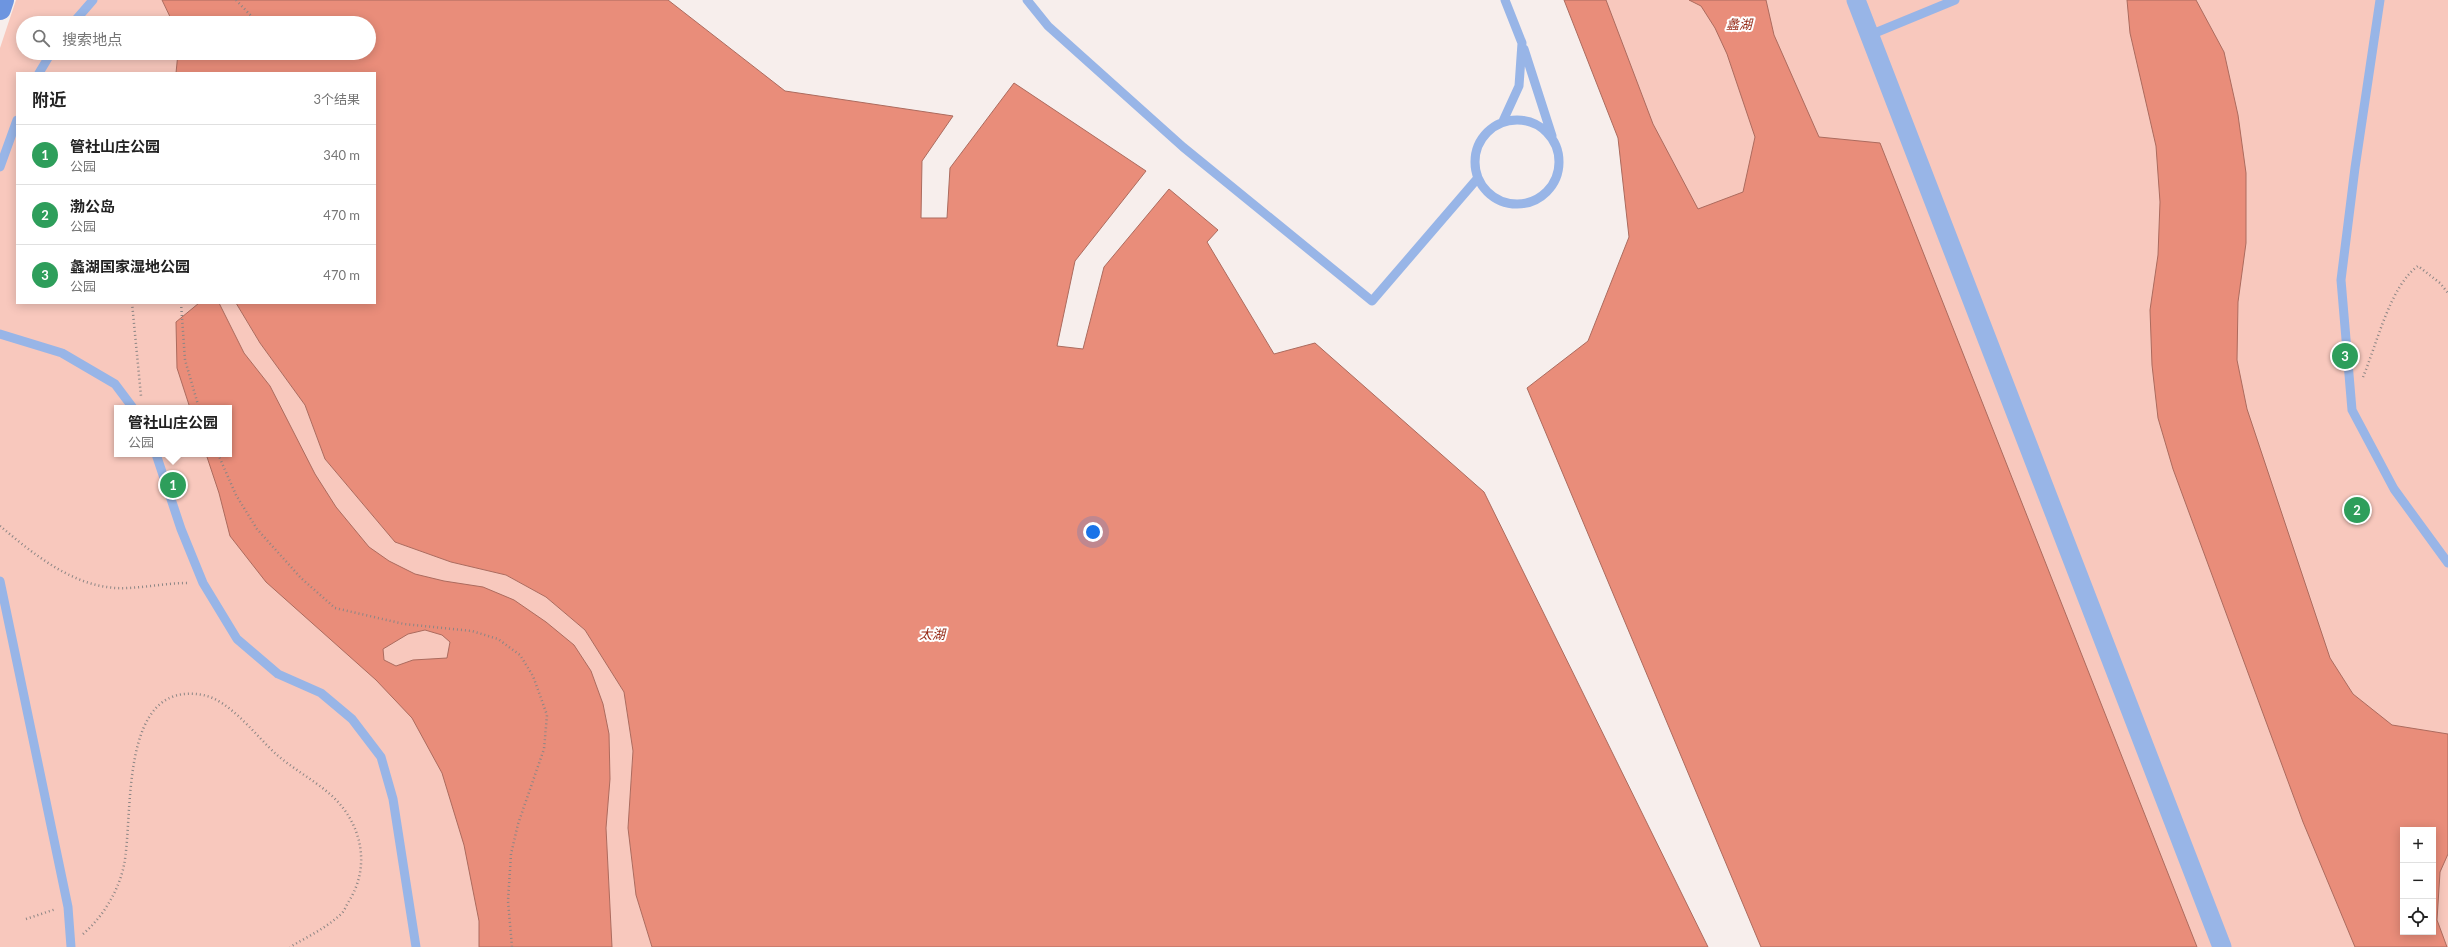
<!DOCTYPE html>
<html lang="zh">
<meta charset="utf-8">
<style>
body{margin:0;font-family:Lato,"Noto Sans SC",sans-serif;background:#f2f2f2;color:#222}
.controls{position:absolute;right:12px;bottom:12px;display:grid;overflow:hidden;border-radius:0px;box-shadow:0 2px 10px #0003}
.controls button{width:36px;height:36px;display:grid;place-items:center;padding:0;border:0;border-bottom:1px solid #e0e0e0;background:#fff;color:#222;font:20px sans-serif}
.you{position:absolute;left:1093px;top:532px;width:14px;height:14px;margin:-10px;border:3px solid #fff;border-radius:50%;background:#1a73e8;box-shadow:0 0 0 6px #1a73e833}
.badge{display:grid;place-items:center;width:26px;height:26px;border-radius:50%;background:#111827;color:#fff;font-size:13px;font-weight:700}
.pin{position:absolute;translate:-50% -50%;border:2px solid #fff;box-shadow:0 1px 4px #0006}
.popup{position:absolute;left:114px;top:405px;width:118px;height:52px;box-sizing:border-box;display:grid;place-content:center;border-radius:0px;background:#fff;filter:drop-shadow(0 1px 3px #0005);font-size:13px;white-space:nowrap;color:#767676}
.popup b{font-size:15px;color:#222}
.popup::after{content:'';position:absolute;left:50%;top:100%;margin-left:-8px;border:8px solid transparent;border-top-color:#fff}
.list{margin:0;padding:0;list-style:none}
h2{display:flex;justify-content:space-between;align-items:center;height:52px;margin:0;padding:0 16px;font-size:17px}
h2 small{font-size:13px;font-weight:400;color:#767676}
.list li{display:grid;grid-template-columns:26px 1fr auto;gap:12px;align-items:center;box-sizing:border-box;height:60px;padding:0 16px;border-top:1px solid #e0e0e0}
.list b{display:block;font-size:15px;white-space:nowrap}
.list p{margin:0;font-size:13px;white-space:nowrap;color:#767676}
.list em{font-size:13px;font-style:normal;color:#767676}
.icon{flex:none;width:22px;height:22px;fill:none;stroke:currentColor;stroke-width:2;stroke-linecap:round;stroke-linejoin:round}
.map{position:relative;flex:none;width:2448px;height:947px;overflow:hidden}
.search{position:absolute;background:#fff;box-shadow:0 2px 10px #0003;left:16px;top:16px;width:360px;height:44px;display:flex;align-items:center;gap:10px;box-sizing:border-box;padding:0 14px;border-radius:22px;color:#767676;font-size:15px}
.panel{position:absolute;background:#fff;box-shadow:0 2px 10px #0003;left:16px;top:72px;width:360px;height:232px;border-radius:0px}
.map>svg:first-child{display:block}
</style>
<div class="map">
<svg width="2448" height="947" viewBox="0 0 2448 947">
<rect width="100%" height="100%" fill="#f7eeec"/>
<path fill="#f8c8bd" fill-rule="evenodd" d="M16,0h146l11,23h-150v30h155l-2,20h-159v230h219l24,40 45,62 20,54 70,83 56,20 55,13 40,22 39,33 39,62 9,59 -5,77 8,67 16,52h-652v-899zM117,408h112v46h-112z
M1593,0h545l241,947h-213l-473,-726z
M2163,0h285v750l-98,-37 -129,-349z
M2448,825v122h-18l3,-15v-88z"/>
<path fill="#e98d7a" stroke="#ac6b5e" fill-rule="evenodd" d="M162,0h506l117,91 168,25 -31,45 -1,57h26l3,-50 64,-85 132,88 -71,90 -18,85 26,3 21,-82 65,-78 49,41 -11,12 67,112 41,-11 169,149 224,455h-1056l-16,-52 -8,-67 5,-77 -9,-59 -39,-62 -39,-33 -40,-22 -55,-13 -56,-20 -70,-83 -20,-54 -45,-62 -24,-40h139v-230h-199l2,-20h191v-30h-196z
M1564,0h42l47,124 45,85 45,-17 12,-55 -28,-83 -12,-26 -14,-22 -12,-6h77l8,35 45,102 61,6 317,804h-436l-234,-559 61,-47 41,-104 -11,-99z
M2127,0h69l28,52 14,63 8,58v70l-8,59 -1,58 10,49 83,249 23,36 39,31 56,9v120l-8,18 -3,48 10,27h-92l-52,-125 -130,-353 -15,-51 -6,-53 -2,-55 8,-55 2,-53 -4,-56 -26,-113zM2403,830h30v102h-30z
M199,303h20l25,50 26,33 45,88 21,33 33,40 20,14 26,13 29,7 39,6 31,13 32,22 28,23 17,26 12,33 6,30 1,45 -4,49 6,119h-133v-26l-15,-76 -22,-72 -30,-55 -36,-38 -110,-98 -36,-46 -11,-43 -13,-39h23v-46h-39l-13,-40 -1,-46zM425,630l17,5 8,7 -3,16 -34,2 -17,6 -12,-6 -1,-11 25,-15z"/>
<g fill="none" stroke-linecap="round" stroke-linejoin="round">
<path stroke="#8c8685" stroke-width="2.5" stroke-dasharray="1 3" stroke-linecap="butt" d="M236,0l20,21
M132,303l9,93
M181,303l4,57 14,48
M2363,377c14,-33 27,-91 55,-111l22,17 8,10
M218,454l18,41 21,34 44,49 34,30 69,16 68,7 26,8 22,16 13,21 14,39 -3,34 -26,75 -7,30 -3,47 4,46
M0,526c36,30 78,65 128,62 20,-1 40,-5 61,-5
M26,919l30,-10
M83,934c20,-17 36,-44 41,-69 10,-50 -6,-186 79,-170 27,5 53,41 73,59 17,15 38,26 55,41 31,28 40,71 18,106 -3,5 -5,11 -9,14 -14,13 -33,22 -50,32"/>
<path stroke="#98b5e7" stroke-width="9" d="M1027,0l21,26 135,121 189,154 105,-122
M2380,0l-25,168 -14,112 11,130 42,79 54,74
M73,23l20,-23
M1870,35l85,-35
M1524,49l28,87
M39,73l12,-20
M1475 162a42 42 0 1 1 84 0a42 42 0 1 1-84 0Z
M1503,121l16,-35 3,-43 -17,-43
M0,167l17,-47
M0,334l62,19 53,31 18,24
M156,454l25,75 22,54 34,56 41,35 43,19 31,26 29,38 12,42 23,148
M0,581l68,326 3,40"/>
<path stroke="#98b5e7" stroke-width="19" d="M1856,0l366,947"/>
<path stroke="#6d95e0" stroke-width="22" d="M0,9l3,-9"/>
</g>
<g text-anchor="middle" stroke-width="4" stroke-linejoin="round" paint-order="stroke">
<g font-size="13" font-style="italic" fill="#962b17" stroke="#fff">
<text x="1739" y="29">蠡湖</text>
<text x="932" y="639">太湖</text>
</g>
</g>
</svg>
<div class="controls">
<button>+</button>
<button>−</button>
<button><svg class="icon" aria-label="locate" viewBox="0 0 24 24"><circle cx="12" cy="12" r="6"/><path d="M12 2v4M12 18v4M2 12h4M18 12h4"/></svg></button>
</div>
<div class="you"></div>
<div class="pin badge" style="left:173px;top:485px;background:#2e9e5b">1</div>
<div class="popup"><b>管社山庄公园</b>公园</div>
<div class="pin badge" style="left:2357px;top:510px;background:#2e9e5b">2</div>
<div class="pin badge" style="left:2345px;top:356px;background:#2e9e5b">3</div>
<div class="search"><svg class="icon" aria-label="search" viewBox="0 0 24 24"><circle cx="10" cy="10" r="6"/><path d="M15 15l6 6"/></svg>搜索地点</div>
<section class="panel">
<h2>附近<small>3个结果</small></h2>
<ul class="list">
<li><span class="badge" style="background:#2e9e5b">1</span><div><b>管社山庄公园</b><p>公园</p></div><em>340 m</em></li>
<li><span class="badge" style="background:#2e9e5b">2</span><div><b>渤公岛</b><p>公园</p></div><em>470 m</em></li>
<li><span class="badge" style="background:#2e9e5b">3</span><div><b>蠡湖国家湿地公园</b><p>公园</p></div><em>470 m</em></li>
</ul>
</section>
</div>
